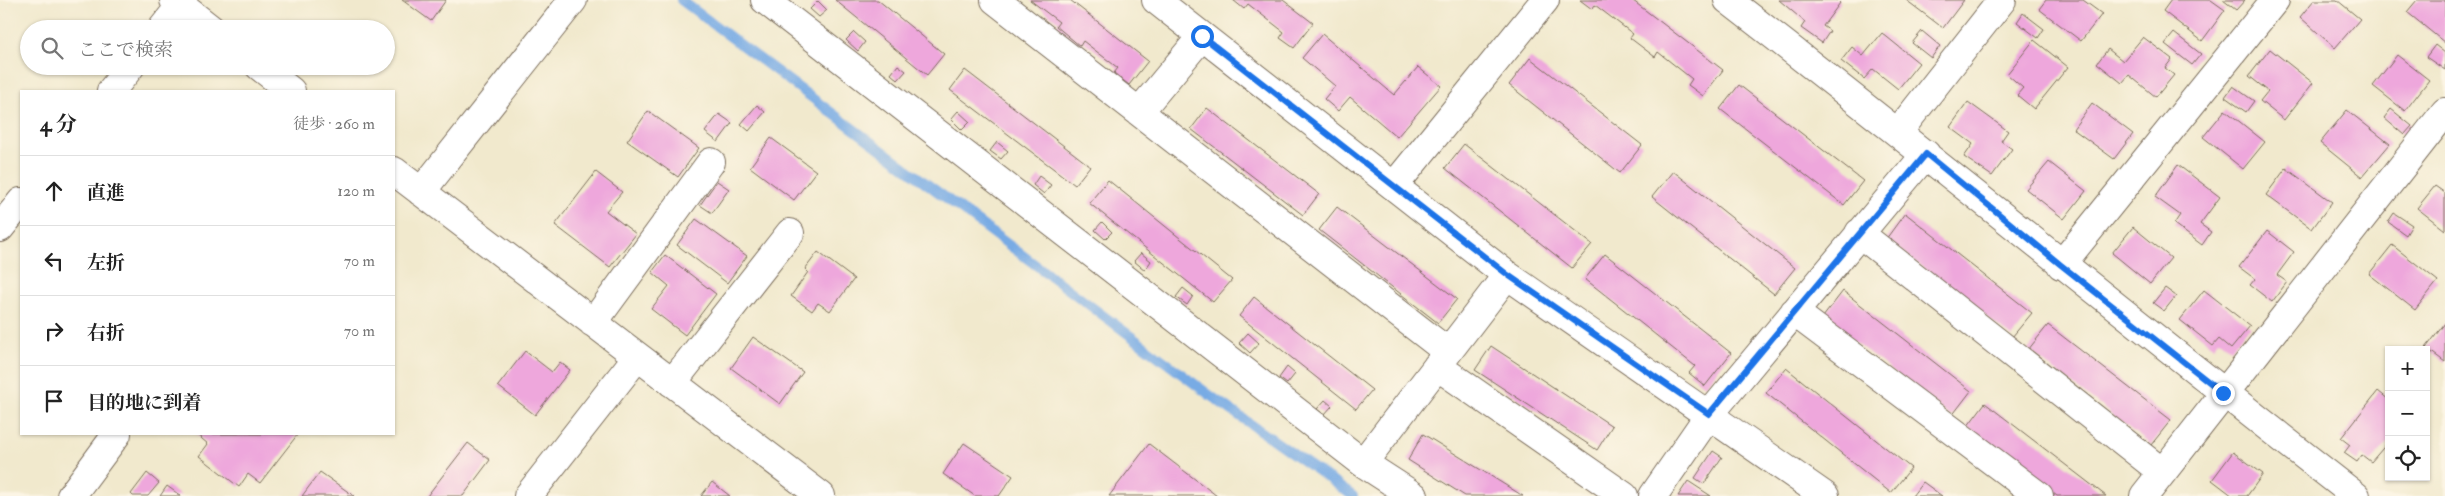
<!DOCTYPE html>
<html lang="ja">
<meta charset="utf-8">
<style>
body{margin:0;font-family:"IM FELL Double Pica","Noto Serif JP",serif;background:#f6f6f6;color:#222}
.controls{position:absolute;right:15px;bottom:15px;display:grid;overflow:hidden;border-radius:0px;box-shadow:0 1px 4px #0004}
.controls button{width:45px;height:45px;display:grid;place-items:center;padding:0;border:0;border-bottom:1px solid #e0e0e0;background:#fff;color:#222;font:25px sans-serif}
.stop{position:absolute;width:15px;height:15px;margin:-11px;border:4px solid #1a73e8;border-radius:50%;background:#fff}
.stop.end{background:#1a73e8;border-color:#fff;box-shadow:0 1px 5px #0008}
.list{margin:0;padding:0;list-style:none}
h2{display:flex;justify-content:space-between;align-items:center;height:65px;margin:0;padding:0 20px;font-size:21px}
h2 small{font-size:16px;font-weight:400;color:#767676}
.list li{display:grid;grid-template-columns:32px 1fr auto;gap:15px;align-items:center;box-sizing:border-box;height:70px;padding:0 20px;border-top:1px solid #e0e0e0}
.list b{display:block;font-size:19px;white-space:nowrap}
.list em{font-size:16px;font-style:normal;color:#767676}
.icon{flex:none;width:28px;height:28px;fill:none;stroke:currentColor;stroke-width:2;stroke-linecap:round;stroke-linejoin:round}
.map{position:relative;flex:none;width:2445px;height:496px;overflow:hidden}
.search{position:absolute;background:#fff;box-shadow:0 1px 4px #0004;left:20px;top:20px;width:375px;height:55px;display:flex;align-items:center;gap:12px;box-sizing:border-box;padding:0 18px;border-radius:28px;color:#767676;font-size:19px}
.panel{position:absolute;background:#fff;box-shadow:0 1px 4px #0004;left:20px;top:90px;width:375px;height:345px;border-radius:0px}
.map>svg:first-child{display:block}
</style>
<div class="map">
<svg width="2445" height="496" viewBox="0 0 2445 496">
<rect width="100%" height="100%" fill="#fcf5e5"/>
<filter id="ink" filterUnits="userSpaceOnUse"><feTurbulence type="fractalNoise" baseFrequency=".02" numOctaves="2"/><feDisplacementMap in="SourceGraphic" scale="10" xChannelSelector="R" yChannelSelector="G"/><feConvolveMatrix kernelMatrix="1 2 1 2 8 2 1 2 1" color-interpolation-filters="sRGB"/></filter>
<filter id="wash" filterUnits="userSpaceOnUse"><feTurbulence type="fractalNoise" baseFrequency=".0096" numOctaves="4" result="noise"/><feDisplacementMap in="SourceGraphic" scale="20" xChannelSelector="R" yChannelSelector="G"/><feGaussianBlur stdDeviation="1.12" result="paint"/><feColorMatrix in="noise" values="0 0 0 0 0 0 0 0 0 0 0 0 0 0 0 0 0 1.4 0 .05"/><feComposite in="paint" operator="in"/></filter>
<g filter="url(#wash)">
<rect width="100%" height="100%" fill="#f1e9cd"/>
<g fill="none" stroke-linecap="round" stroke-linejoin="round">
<path stroke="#78abe4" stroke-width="10" d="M681,0l530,396 142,100"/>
</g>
<g id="blocks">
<path fill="#eea7dc" d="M402,0h44l-15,21z
M835,0h43l66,54 -17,21z
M1030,0h40l78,61 -19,24 -15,-12 4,-5 -35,-27 -3,5 -24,-20 3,-4z
M1233,0h50l30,23 -19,25 -14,-10 4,-6 -36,-28 -4,5z
M1580,0h52l91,70 -20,26 -15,-11 4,-6 -34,-27 -3,5 -25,-19 3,-4 -38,-29 -3,4z
M1779,0h58l3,3 -17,23 7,5 -8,12 -21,-15 4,-6z
M1906,0h58l-21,28z
M2046,0h37l19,14 -21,27 -42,-32z
M2171,0h40l14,10 -23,31 -39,-30z
M2223,0h22l-9,10z
M2314,0h23l23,19 -25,29 -35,-31z
M2417,0h28v43l-38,-31z
M818,1l9,9 -8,7 -9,-8z
M2023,13l21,16 -6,9 -21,-16z
M1922,31l18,15 -9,12 -19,-15z
M854,32l11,10 -7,9 -12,-11z
M1882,33l37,30 -21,26 -25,-20 -9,10 -23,-18 11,-14 11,9z
M2174,33l27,21 -9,11 -27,-21z
M1322,34l72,61 24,-28 23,19 -44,51 -47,-40 -12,14 -14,-12 11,-13 -33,-28z
M2143,37l29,22 -7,9 9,7 -18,22 -27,-22 -7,8 -25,-20 11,-14 15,12z
M2034,40l34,27 -34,42 -17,-14 6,-7 -16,-14z
M2435,45l10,8v17l-19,-13z
M2270,49l43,34 -29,37 -24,-19 8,-10 -19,-15z
M2397,55l32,25 -24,31 -32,-25z
M1530,58l112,87 -22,28 -111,-88z
M898,65l8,6 -8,9 -7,-6z
M965,70l125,96 -15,19 -125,-95z
M1739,85l124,96 -19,24 -124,-96z
M2233,86l21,15 -8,11 -21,-15z
M1968,102l40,29 -7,10 11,8 -20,27 -28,-19 9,-13 -23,-17z
M2092,103l41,31 -19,25 -41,-30z
M757,105l8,7 -16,19 -8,-7z
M1207,108l112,86 -16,21 -112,-86z
M2391,109l21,17 -8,9 -20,-17z
M2225,110l40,32 -22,27 -40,-32z
M2347,110l43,34 -28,33 -42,-34z
M648,111l51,37 -21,29 -51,-36z
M958,111l12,11 -8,8 -11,-11z
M719,114l13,9 -14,19 -13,-10z
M771,138l45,33 -22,29 -44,-33z
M997,142l11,9 -7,8 -11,-8z
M1464,144l128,100 -20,24 -127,-100z
M2049,162l37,29 -22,28 -38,-30z
M2178,165l42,32 -20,27 11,8 -9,13 -28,-21 6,-9 -25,-18z
M2286,168l46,34 -20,27 -46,-34z
M1673,171l122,97 -21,26 -122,-97z
M596,172l26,20 -16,19 30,23 -26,33 -55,-42z
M1039,176l12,9 -7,9 -11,-9z
M1108,180l124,100 -19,22 -124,-99z
M717,181l12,8 -17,24 -12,-8z
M2435,186l10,7v37l-28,-22z
M1337,207l120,92 -19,24 -119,-93z
M1905,213l127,100 -20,24 -126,-98z
M2394,213l18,12 -6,10 -18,-13z
M696,219l51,37 -20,27 -50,-38z
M1102,222l10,10 -7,7 -10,-9z
M2133,227l38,31 -21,26 -38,-31z
M2267,231l27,21 -17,23 10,7 -15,20 -22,-17 5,-6 -16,-12z
M2392,245l46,36 -23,29 -46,-36z
M818,252l36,27 -24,32 -12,-8 -6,8 -21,-15 17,-24 -3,-3z
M1141,253l10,8 -6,9 -11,-9z
M1605,254l126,99 -26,33 -16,-13 6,-7 -110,-87z
M665,255l51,39 -31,41 -34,-26 18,-23 -17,-14z
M1183,288l10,8 -6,9 -11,-8z
M2165,288l11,8 -12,15 -11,-8z
M2204,290l46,36 -19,23 -12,-10 -6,7 -33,-26z
M1843,291l128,100 -20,26 -128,-100z
M1254,297l118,93 -16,19 -117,-93z
M2445,323v39l-19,-14z
M2048,325l123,95 -20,25 -123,-95z
M1248,333l11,10 -9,10 -11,-10z
M753,337l50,35 -23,32 -49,-36z
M1491,346l121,80 -15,24 -122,-80z
M525,351l27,21 8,-10 10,8 -35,45 -37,-29z
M1287,367l8,7 -8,10 -8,-6z
M1786,368l125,100 -20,25 -125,-100z
M2378,391l11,9v41l-18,21 -9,-7 -5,7 -13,-9 6,-8 -9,-7z
M1325,400l7,6 -8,9 -7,-6z
M1985,403l121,93h-49l-90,-69z
M196,434h102l-38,49 -12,-9 -9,13 -40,-31 9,-12z
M1423,434l100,62h-58l-57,-36z
M468,443l22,17 -27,36h-36z
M964,443l49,33 -14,20h-24l-32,-22z
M1149,444l68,52h-108z
M1713,451l9,6 -18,27 -9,-6z
M2233,452l30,22 -16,22h-14l-21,-16z
M320,472l34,24h-52z
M147,473l12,10 -11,13h-15l-2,-2z
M1688,481l23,15h-33z
M712,482l18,14h-29z
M1923,482l19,14h-30z
M167,486l14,10h-21z"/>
</g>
</g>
<g filter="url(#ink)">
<use href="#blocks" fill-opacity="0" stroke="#7b6d5b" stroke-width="1"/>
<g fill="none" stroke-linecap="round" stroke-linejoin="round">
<defs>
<path id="minor" d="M174,0l37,29
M765,0l598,463 51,33
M995,0l453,352
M1156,0l351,275 318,221
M1728,0c211,163 417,332 628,496
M162,29l19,-24
M259,66l32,25
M111,91l20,-25
M1139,112l63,-76
M1898,132l104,-132
M394,171l427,325
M1394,186l151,-186
M421,192l152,-192
M0,228l21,-26
M1859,233l303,239
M2061,265l214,-265
M1794,312l245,184
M593,323l118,-161
M1437,366l187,130
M672,383l118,-150
M1363,463l144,-188
M71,496l46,-62
M528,496l109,-139
M1653,496l56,-81 217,-261
M2144,496l301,-384"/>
</defs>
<use href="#minor" stroke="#7b6d5b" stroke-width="30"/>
<use href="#minor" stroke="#fff" stroke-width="28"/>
</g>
</g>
<g fill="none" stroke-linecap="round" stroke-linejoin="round" filter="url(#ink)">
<path stroke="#1a73e8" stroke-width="6" d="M1202,36l306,239 201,139 217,-260 135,111 162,128"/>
</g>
</svg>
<div class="controls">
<button>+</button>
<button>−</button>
<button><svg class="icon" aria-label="locate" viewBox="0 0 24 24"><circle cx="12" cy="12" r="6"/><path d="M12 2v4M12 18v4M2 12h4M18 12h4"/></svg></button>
</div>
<div class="stop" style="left:1202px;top:36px"></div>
<div class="stop end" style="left:2223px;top:393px"></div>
<div class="search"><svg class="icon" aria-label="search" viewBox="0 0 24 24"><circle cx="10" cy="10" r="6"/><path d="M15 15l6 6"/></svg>ここで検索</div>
<section class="panel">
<h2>4 分<small>徒歩 · 260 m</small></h2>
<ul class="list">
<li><svg class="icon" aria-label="ahead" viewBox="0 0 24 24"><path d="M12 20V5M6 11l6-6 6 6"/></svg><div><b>直進</b></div><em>120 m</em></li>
<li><svg class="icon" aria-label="left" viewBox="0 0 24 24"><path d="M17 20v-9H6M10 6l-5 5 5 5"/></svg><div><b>左折</b></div><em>70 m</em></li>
<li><svg class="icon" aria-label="right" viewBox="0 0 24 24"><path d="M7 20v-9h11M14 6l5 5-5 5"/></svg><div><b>右折</b></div><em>70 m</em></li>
<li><svg class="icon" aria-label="arrive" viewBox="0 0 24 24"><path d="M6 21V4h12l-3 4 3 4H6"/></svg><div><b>目的地に到着</b></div></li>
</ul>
</section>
</div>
